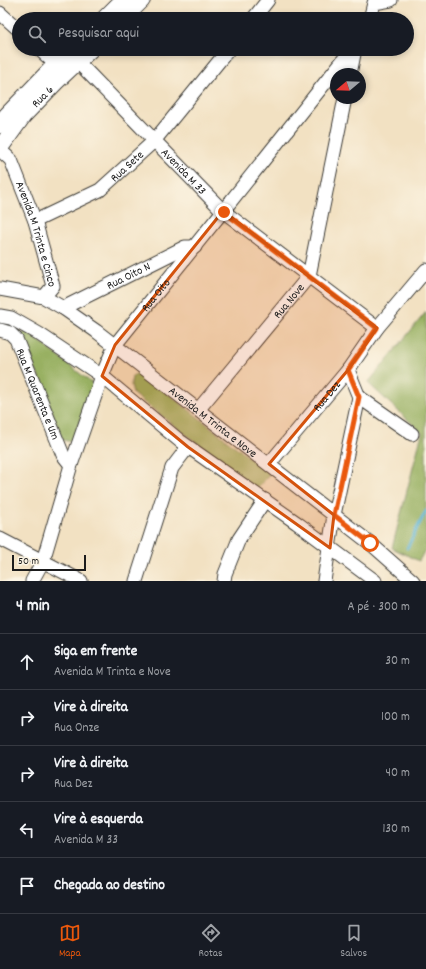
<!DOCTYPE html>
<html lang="pt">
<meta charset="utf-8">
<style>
body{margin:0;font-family:Dekko,sans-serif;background:#242831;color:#f1f3f6}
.compass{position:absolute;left:330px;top:68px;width:36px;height:36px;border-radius:50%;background:#171b24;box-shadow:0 2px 6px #0003;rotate:251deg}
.scale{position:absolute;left:12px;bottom:10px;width:74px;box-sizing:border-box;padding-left:4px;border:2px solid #1c1c1c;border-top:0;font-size:11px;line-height:14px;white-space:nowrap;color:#1c1c1c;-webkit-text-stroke:3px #fcf5e5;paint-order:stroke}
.stop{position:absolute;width:12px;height:12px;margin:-9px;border:3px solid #ea580c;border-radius:50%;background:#fff}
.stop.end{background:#ea580c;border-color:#fff;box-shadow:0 1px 4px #0008}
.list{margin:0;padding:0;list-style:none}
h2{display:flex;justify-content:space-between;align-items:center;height:52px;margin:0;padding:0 16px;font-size:17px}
h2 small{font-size:13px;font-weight:400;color:#9ea1a6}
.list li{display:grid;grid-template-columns:26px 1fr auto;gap:12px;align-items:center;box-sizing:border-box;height:56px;padding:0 16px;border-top:1px solid #363941}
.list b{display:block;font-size:15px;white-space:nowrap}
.list p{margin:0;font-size:13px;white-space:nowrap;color:#9ea1a6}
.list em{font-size:13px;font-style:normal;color:#9ea1a6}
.icon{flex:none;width:22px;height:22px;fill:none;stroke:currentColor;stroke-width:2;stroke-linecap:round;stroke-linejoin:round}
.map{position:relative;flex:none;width:426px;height:581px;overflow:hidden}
.search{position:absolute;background:#171b24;box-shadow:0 2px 6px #0003;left:12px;right:12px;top:12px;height:44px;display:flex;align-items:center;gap:10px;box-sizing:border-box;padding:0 14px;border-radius:22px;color:#9ea1a6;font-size:15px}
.sheet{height:332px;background:#171b24}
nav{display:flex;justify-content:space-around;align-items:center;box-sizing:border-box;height:56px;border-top:1px solid #363941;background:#171b24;font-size:11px;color:#9ea1a6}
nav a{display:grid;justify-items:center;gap:2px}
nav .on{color:#ea580c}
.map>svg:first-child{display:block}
</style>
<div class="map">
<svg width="426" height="581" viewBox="0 0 426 581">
<rect width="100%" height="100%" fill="#fcf5e5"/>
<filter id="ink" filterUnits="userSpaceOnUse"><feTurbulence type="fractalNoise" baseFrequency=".025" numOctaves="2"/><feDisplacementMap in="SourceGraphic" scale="8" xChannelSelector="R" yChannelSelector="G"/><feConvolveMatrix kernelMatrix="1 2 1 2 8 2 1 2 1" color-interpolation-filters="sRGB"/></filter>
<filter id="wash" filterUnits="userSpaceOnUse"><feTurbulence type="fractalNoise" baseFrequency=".012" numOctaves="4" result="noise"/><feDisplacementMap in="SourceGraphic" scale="16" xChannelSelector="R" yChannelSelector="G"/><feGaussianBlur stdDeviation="0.9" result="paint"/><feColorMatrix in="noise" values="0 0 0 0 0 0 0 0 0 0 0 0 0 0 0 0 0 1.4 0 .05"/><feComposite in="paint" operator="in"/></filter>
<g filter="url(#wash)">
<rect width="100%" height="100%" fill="#f2e1c2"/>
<path fill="#98b062" stroke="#5a663f" d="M426,312v236l-7,13 -27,-13 30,-115 -54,-50z
M27,331l66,53 -20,58 -11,-2 -23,-63 -21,-41z
M141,372l129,102 -13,15 -124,-95 -2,-9 1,-9z"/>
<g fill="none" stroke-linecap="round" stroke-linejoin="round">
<path stroke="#54b1d2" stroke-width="3" d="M407,548l19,-37"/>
</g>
</g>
<g filter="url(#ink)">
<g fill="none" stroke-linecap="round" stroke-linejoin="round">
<defs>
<g id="minor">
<path d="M0,13l19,17"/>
<path d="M253,19l15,-19"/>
<path d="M370,19l4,-16 17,-3"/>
<path d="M39,49l24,22"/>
<path id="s1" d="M71,55l152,156 154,117"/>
<path d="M350,74l5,-25"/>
<path id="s2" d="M0,150l11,10 24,61 18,65 -9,11"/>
<path id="s3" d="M35,221l65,-31 54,-49 75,-92"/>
<path id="s4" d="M0,289l44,8 19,11 33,23 274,212 43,38"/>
<path id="s5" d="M63,308l122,-61h10"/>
<path d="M0,316l11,2 28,16 63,42 78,65 117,82 78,58"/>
<path id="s6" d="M0,330l10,3 6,6 47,116 8,10"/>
<path d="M359,397l53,37"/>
<path id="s7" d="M198,410l111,-134 36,-178"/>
<path id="s8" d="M269,464l79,-94 29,-42 49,-58"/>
<path d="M0,539l81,42"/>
<path id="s9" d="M32,581l11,-20 28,-96 31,-89 13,-31 108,-134 129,-162"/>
<path d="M136,581l36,-113 16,-21"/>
<path d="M224,581l1,-7 14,-35 26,-39"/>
<path d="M324,581l10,-66 25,-118 -11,-27"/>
</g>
<g id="major">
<path d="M104,19l19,-19"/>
<path d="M123,19l19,-19"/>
<path d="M0,125l6,-9 50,-52 17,-15"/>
<path id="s10" d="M0,148l23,-32 33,-34 35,-33"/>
</g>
</defs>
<use href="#minor" stroke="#3c3a35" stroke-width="15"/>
<use href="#major" stroke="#3c3a35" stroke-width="18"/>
<use href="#minor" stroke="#fff" stroke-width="13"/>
<use href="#major" stroke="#fff" stroke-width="16"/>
</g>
</g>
<g fill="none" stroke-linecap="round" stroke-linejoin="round" filter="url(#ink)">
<path stroke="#ea580c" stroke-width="5" d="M224,212l153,116 -29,42 11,27 -25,118 36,28"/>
</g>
<path fill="#d4530e" fill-opacity="0.2" stroke="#d4530e" stroke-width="3" stroke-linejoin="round" d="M223,211l154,117 -29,42 -79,94 65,51 -4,33 -142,-101 -86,-71 13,-31z"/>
<g text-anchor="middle" stroke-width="3" stroke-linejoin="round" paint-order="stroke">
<g font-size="12" fill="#1c1c1c" stroke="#fcf5e5">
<text dy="4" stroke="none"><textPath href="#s10" startOffset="67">Rua 6</textPath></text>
<text dy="4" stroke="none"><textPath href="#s3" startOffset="108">Rua Sete</textPath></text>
<text dy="4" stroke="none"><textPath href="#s1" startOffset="162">Avenida M 33</textPath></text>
<text dy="4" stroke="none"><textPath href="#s2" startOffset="93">Avenida M Trinta e Cinco</textPath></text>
<text dy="4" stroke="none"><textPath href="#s5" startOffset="73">Rua Oito N</textPath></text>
<text dy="4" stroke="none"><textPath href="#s9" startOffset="315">Rua Oito</textPath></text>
<text dy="4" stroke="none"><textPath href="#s7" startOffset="142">Rua Nove</textPath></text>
<text dy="4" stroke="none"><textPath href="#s6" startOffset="78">Rua M Quarenta e Um</textPath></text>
<text dy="4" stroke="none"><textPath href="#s8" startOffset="89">Rua Dez</textPath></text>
<text dy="4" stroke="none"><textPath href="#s4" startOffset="255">Avenida M Trinta e Nove</textPath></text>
</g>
</g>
</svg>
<svg class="compass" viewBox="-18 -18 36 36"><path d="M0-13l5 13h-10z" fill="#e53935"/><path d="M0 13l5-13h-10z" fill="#9ea1a6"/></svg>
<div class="scale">50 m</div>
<div class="stop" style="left:370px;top:543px"></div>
<div class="stop end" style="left:224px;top:212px"></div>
<div class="search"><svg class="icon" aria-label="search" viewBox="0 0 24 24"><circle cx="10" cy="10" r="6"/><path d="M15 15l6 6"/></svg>Pesquisar aqui</div>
</div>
<section class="sheet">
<h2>4 min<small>A pé · 300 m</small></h2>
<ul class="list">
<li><svg class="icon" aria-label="ahead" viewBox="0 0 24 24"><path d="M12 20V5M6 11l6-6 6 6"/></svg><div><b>Siga em frente</b><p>Avenida M Trinta e Nove</p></div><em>30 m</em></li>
<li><svg class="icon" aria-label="right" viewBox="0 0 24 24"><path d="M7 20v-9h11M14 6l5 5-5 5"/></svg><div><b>Vire à direita</b><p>Rua Onze</p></div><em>100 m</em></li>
<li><svg class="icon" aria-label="right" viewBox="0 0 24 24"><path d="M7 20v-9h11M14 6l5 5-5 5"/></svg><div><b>Vire à direita</b><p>Rua Dez</p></div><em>40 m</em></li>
<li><svg class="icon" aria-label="left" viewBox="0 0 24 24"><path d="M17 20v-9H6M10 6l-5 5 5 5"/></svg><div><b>Vire à esquerda</b><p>Avenida M 33</p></div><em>130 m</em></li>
<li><svg class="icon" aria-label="arrive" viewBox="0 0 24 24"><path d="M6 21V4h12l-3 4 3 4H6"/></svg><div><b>Chegada ao destino</b></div></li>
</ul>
</section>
<nav>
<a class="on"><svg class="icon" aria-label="map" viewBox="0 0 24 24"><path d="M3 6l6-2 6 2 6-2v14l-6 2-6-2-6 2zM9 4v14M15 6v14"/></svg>Mapa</a>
<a><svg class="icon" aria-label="directions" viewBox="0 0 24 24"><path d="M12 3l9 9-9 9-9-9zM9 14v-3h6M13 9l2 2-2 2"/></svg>Rotas</a>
<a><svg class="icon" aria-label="saved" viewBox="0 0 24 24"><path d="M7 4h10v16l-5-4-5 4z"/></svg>Salvos</a>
</nav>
